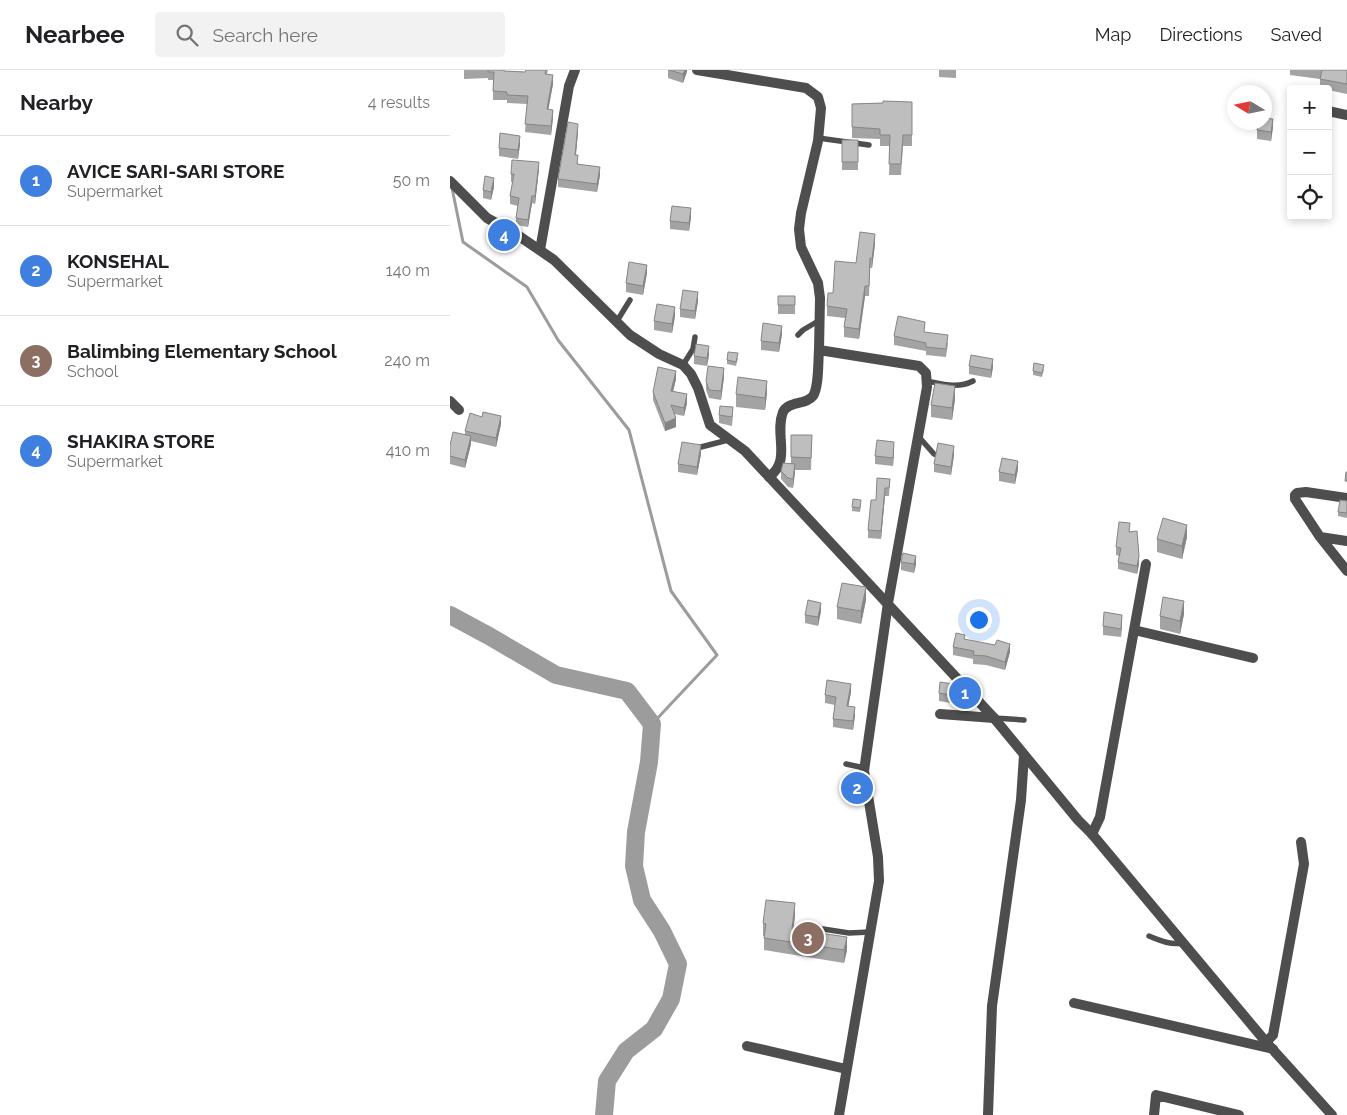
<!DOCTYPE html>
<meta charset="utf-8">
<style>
body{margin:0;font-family:Raleway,sans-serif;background:#f2f2f2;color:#202124}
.controls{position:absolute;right:15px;top:15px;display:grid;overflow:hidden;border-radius:5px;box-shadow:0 2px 8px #0003}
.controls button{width:45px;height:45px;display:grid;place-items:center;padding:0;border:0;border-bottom:1px solid #e0e0e0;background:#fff;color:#202124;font:25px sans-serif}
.compass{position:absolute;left:777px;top:15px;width:45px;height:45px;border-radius:50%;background:#fff;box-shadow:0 2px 8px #0003;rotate:280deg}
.you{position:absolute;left:528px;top:549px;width:18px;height:18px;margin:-12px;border:4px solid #fff;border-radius:50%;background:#1a73e8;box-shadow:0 0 0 8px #1a73e833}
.badge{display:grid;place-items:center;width:32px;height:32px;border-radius:50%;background:#000;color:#fff;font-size:16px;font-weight:700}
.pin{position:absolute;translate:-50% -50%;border:2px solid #fff;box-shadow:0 1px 5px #0006}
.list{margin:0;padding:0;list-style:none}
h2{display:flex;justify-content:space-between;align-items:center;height:65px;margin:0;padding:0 20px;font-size:21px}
h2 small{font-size:16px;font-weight:400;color:#757577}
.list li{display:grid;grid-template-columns:32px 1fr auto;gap:15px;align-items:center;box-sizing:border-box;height:90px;padding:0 20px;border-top:1px solid #e0e0e0}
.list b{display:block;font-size:19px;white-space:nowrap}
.list p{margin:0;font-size:16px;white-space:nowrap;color:#757577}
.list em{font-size:16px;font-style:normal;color:#757577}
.icon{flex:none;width:28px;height:28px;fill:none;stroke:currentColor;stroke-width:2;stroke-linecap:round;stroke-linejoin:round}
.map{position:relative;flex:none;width:897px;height:1045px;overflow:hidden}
header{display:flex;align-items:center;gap:30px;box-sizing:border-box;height:70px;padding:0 25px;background:#fff;border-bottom:1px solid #e0e0e0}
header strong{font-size:24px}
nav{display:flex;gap:28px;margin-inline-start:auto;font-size:18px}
.search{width:350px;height:45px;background:#f2f2f2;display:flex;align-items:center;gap:12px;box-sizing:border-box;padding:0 18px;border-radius:5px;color:#757577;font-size:19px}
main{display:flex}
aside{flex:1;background:#fff}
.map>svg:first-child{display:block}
</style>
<header>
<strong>Nearbee</strong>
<div class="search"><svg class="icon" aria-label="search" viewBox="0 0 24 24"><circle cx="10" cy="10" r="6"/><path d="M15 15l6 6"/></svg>Search here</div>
<nav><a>Map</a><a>Directions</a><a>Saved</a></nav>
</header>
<main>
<aside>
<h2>Nearby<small>4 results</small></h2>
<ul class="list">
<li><span class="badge" style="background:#3f7fe0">1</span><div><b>AVICE SARI-SARI STORE</b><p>Supermarket</p></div><em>50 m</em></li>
<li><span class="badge" style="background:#3f7fe0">2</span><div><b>KONSEHAL</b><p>Supermarket</p></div><em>140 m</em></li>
<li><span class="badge" style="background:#8d6e63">3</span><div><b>Balimbing Elementary School</b><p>School</p></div><em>240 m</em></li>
<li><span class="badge" style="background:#3f7fe0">4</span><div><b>SHAKIRA STORE</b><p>Supermarket</p></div><em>410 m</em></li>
</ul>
</aside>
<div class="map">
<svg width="897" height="1045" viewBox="0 0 897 1045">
<rect width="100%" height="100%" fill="#fff"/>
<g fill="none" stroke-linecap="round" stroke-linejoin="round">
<path stroke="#9c9c9c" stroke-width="3" d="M2,118l11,54 64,45 31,53 71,90 42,161 46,64 -65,69"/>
<path stroke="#9c9c9c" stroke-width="18" d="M0,545l39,21 67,39 71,16 25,33 -3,38 -13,70 -2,34 8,34 20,31 16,33 -7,35 -17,30 -28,22 -19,30 -3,34"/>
<path stroke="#4e4e4e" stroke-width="5.5" d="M368,68l51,7
M167,251l13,-21
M348,265l5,-5 17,-10
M233,295l10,-16 2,-12
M477,311c15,3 31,8 46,0
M468,366l16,18
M251,377l27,-7
M544,648l30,2
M396,694l19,4
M373,859l26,4 21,-1
M699,866c12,5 21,9 34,7"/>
<path stroke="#4e4e4e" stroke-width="10" d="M247,0l109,18 12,9 3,11 -3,33 -17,72 -2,16 2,18 17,36 2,15 -1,52 100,16 7,7 1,14 -39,216 -24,168 14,86 1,24 -40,234
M878,41l19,4
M90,180l29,-164 6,-16
M0,331l9,9
M319,407c23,-17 5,-42 14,-65 5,-11 23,-7 30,-16 6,-9 5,-34 6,-46
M897,428l-41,-6 -9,1 -2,2v4l25,38 27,4
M870,467l27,34
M684,560l119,28
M490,644l54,4
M642,764l8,-17 46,-253
M624,933l199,46
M816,972l7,-7 31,-171 -3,-22
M297,976l99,23
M538,1045l4,-109 29,-206 3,-45
M704,1045l2,-20 83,20"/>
<path stroke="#4e4e4e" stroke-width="10" d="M0,111l37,37 29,16 38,26 76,75 29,19 24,11 8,9 7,14 12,37 35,26 249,267 84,102 14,14 174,208 66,73"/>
</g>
<path fill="#a3a3a3" d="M14,0h40v1l21,1 23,-2 -1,4 6,10 -5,25 5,9 -2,17 -26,-3 2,-28 -20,-1v-3h-14v-20h-5v-2l-24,1z
M218,0h19l-4,13 -15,-5z
M489,0h17v8l-17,-1z
M840,0h57v24l-19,-4v-1h-8v-10l-30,-4z
M462,32v44h-9l-2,29h-12l1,-29h-10v-7l-28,-1v-34l31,-1z
M823,57l-2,14 -14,-2v-9z
M128,62l-2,23 2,9 22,11 -3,17 -39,-5v-8z
M392,70h16v30h-16z
M70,74l-2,15 -19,-3v-8z
M89,99l-4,35 -3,-1 -4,24 -12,-2v-7l2,-12 -8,-2v-8l3,-14h-2v-8z
M44,117l-3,13 -8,-2v-8z
M241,147l-2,14 -19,-2v-8z
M425,174l-3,24h-2l-1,28h-4l-6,43 -15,-2v-10l1,-9 -18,-2v-10l29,-43z
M197,203l-4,22 -17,-3v-9z
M328,226h17v18h-17z
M248,231l-3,18 -15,-2v-8z
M225,246l-3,17 -18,-3v-9z
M475,262l23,11 -2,14 -20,-2v-4l-32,-6v-9z
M332,264l-3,18 -18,-2v-9z
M259,285l-2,11 -13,-2v-8z
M288,288l-2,8 -9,-2v-4z
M519,296l24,1 -2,11 -22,-4z
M594,299l-2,8 -9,-2v-4z
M274,307l-3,23 -12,-2 -3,-8v-9z
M226,309l-3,12 14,12 -3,13 -10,-2 2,13 -11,4 -12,-31v-8z
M317,323l-2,17 -29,-3v-13z
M505,329l-3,21 -21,-3v-12z
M269,345h14l-1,11 -13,-3z
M51,354l-5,23 -25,-6v3l-6,24 -15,-4v-19l15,-11v-3z
M341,365h21l-1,35h-16l-2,18 -5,-1 -7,-8v-8l10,-7z
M444,381l-1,15 -18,-2v-8z
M251,384l-4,21 -19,-3v-8z
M504,385l-3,20 -17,-3v-8z
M568,399l-3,15 -16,-3v-9z
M440,409l-1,17h-4l-4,43 -13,-1v-8l8,-30z
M897,431v17l-9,-2v-4z
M411,434l-1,8 -8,-1v-4z
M680,462l9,32 -2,10 -19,-5v-7l1,-6 -3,-1v-8z
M737,467l-5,22 -25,-7v-13z
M451,492l15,2 -2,9 -13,-3z
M416,530l-5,24 -24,-5v-12z
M371,541l-3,15 -13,-3v-8z
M734,544l-4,20 -20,-5v-13z
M672,553l-1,14 -18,-2v-9z
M515,569l45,13 -5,18 -19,-5 -13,-1v-5l-20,-4v-8z
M401,622l-3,14 7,9 -2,15 -20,-3v-8l2,-14 -10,-2v-8z
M503,622l-2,11 -12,-2v-8z
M345,846l-2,13 54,21 -3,13 -80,-13v-14h-1v-13z"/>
<path fill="#858585" d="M235,0h2v2l-4,11v-9z
M103,5v9l-6,33v-8z
M103,40v8l-2,17v-9z
M823,49v8l-2,14v-9z
M128,54v8l-3,31v-8z
M70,66v8l-2,15v-9z
M89,92v7l-4,35v-8z
M150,97v8l-3,17v-8z
M44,108v9l-3,13v-8z
M82,126v7l-4,24v-7z
M241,138v9l-2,14v-8z
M425,164v10l-3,24v-9z
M197,195v8l-4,22v-9z
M415,216v10l-6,43v-10z
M248,222v9l-3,18v-8z
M225,237v9l-3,17v-9z
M332,256v8l-3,18v-9z
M259,276v9l-2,11v-8z
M543,289v8l-2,11v-8z
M274,298v9l-3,23v-9z
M226,301v8l-5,21v-9z
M317,311v12l-2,17v-12z
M505,316v13l-3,21v-12z
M237,324v9l-3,13v-8z
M51,346v8l-5,23v-9z
M226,348v9l-11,4v-8z
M21,366v8l-6,24v-8z
M444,372v9l-1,15v-8z
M251,375v9l-4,21v-8z
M504,376v9l-3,20v-8z
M568,391v8l-3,15v-9z
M345,394v9l-2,15v-9z
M435,418v8l-4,43v-8z
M737,455v12l-5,22v-13z
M466,486v8l-2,9v-9z
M689,486v8l-2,10v-8z
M416,517v13l-5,24v-13z
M734,531v13l-4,20v-13z
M371,533v8l-3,15v-9z
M672,545v8l-1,14v-8z
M560,574v8l-5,18v-8z
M401,614v8l-4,22v-8z
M503,614v8l-2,11v-8z
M405,637v8l-2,15v-9z
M345,833v13l-3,25v-12z
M397,867v13l-3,13v-13z"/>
<path fill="#bebebe" stroke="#858585" d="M38,0h16v1l21,1 1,-2h20l-1,4 8,1 -6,34 6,1 -2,16 -26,-2 3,-28 -21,-1v-3l-14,-1 1,-19h-6z
M219,0h16l-2,4z
M872,0h25v14l-27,-5z
M433,31l29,1v33h-9l-2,29h-12l1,-29h-10v-6l-28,-2v-23l31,-1z
M814,48l9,1 -2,13 -14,-2 1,-8h6z
M118,52l10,2 -3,31h3l-1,9 23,3 -3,17 -39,-5z
M50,63l20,3 -2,14 -19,-2z
M392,70h16v22h-16z
M62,90l27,2 -4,34h-3l-4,24 -12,-2 3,-20 -9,-2 4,-22h-3z
M35,106l9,2 -3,14 -8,-2z
M222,136l19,2 -2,15 -19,-2z
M410,162l15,2 -3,25 -2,-1 -1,28h-4l-6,43 -15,-2 3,-18 -20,-3 1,-13h5l2,-32 21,2z
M179,192l18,3 -4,21 -17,-3z
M233,220l15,2 -3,19 -15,-2z
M328,226h17v9h-17z
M207,234l18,3 -3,17 -18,-3z
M448,246l27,6 -1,10 24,3 -2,14 -20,-2v-4l-32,-7z
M313,253l19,3 -3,17 -18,-2z
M246,274l13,2 -2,12 -13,-2z
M278,282l10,1 -2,9 -9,-2z
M521,285l22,4 -2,11 -22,-4z
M584,293l10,2 -2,8 -9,-2z
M258,296l16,2 -3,23 -12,-1 -3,-9z
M208,297l18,4 -5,20 16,3 -3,14 -13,-3 5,13 -11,5 -12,-31z
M288,307l29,4 -2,17 -29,-4z
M485,313l20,3 -3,22 -21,-3z
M270,336l13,1 -1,10 -13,-2z
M33,342l18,4 -5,22 -31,-7 5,-18 12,4z
M3,362l18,4 -6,24 -15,-4v-11z
M341,365h21l-1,23 -20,-1z
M427,370l17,2 -1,16 -18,-2z
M232,372l19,3 -4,22 -19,-3z
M488,373l16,3 -3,21 -17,-3z
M552,388l16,3 -3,14 -16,-3z
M333,393l12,1 -2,15 -5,-1 -7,-7z
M896,402h1v9h-2z
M427,408l13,1 -1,9h-4l-4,43 -13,-1 3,-30h5z
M403,429l8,1 -1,8 -8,-1z
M890,430l7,1v12l-9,-1z
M713,448l24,7 -5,21 -25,-7z
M669,452l11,1 -1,9 8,-1 2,25 -2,10 -19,-4 3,-14 -5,-1z
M453,483l13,3 -2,8 -13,-2z
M392,513l24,4 -5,24 -24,-4z
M713,527l21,4 -4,20 -20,-5z
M358,530l13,3 -3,14 -13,-2z
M654,542l18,3 -1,14 -18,-3z
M506,563l9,2 -1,4 31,6 2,-5 13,4 -5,18 -19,-6 -13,-1 1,-4 -21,-4z
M377,610l24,4 -4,22 8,1 -2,14 -20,-2 3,-22 -11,-2z
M490,612l13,2 -2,11 -12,-2z
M316,830l29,3 -3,26 55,8 -3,13 -80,-12 2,-14 -3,-1z"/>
</svg>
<div class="controls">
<button>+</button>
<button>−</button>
<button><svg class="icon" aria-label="locate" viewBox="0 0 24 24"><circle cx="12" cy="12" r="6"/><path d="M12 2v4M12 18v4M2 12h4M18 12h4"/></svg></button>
</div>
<svg class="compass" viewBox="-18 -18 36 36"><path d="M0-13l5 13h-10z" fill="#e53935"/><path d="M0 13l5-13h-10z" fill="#757577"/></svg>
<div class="you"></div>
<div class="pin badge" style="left:515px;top:623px;background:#3f7fe0">1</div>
<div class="pin badge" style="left:407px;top:718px;background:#3f7fe0">2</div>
<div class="pin badge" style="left:358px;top:868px;background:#8d6e63">3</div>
<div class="pin badge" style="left:54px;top:165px;background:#3f7fe0">4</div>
</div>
</main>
